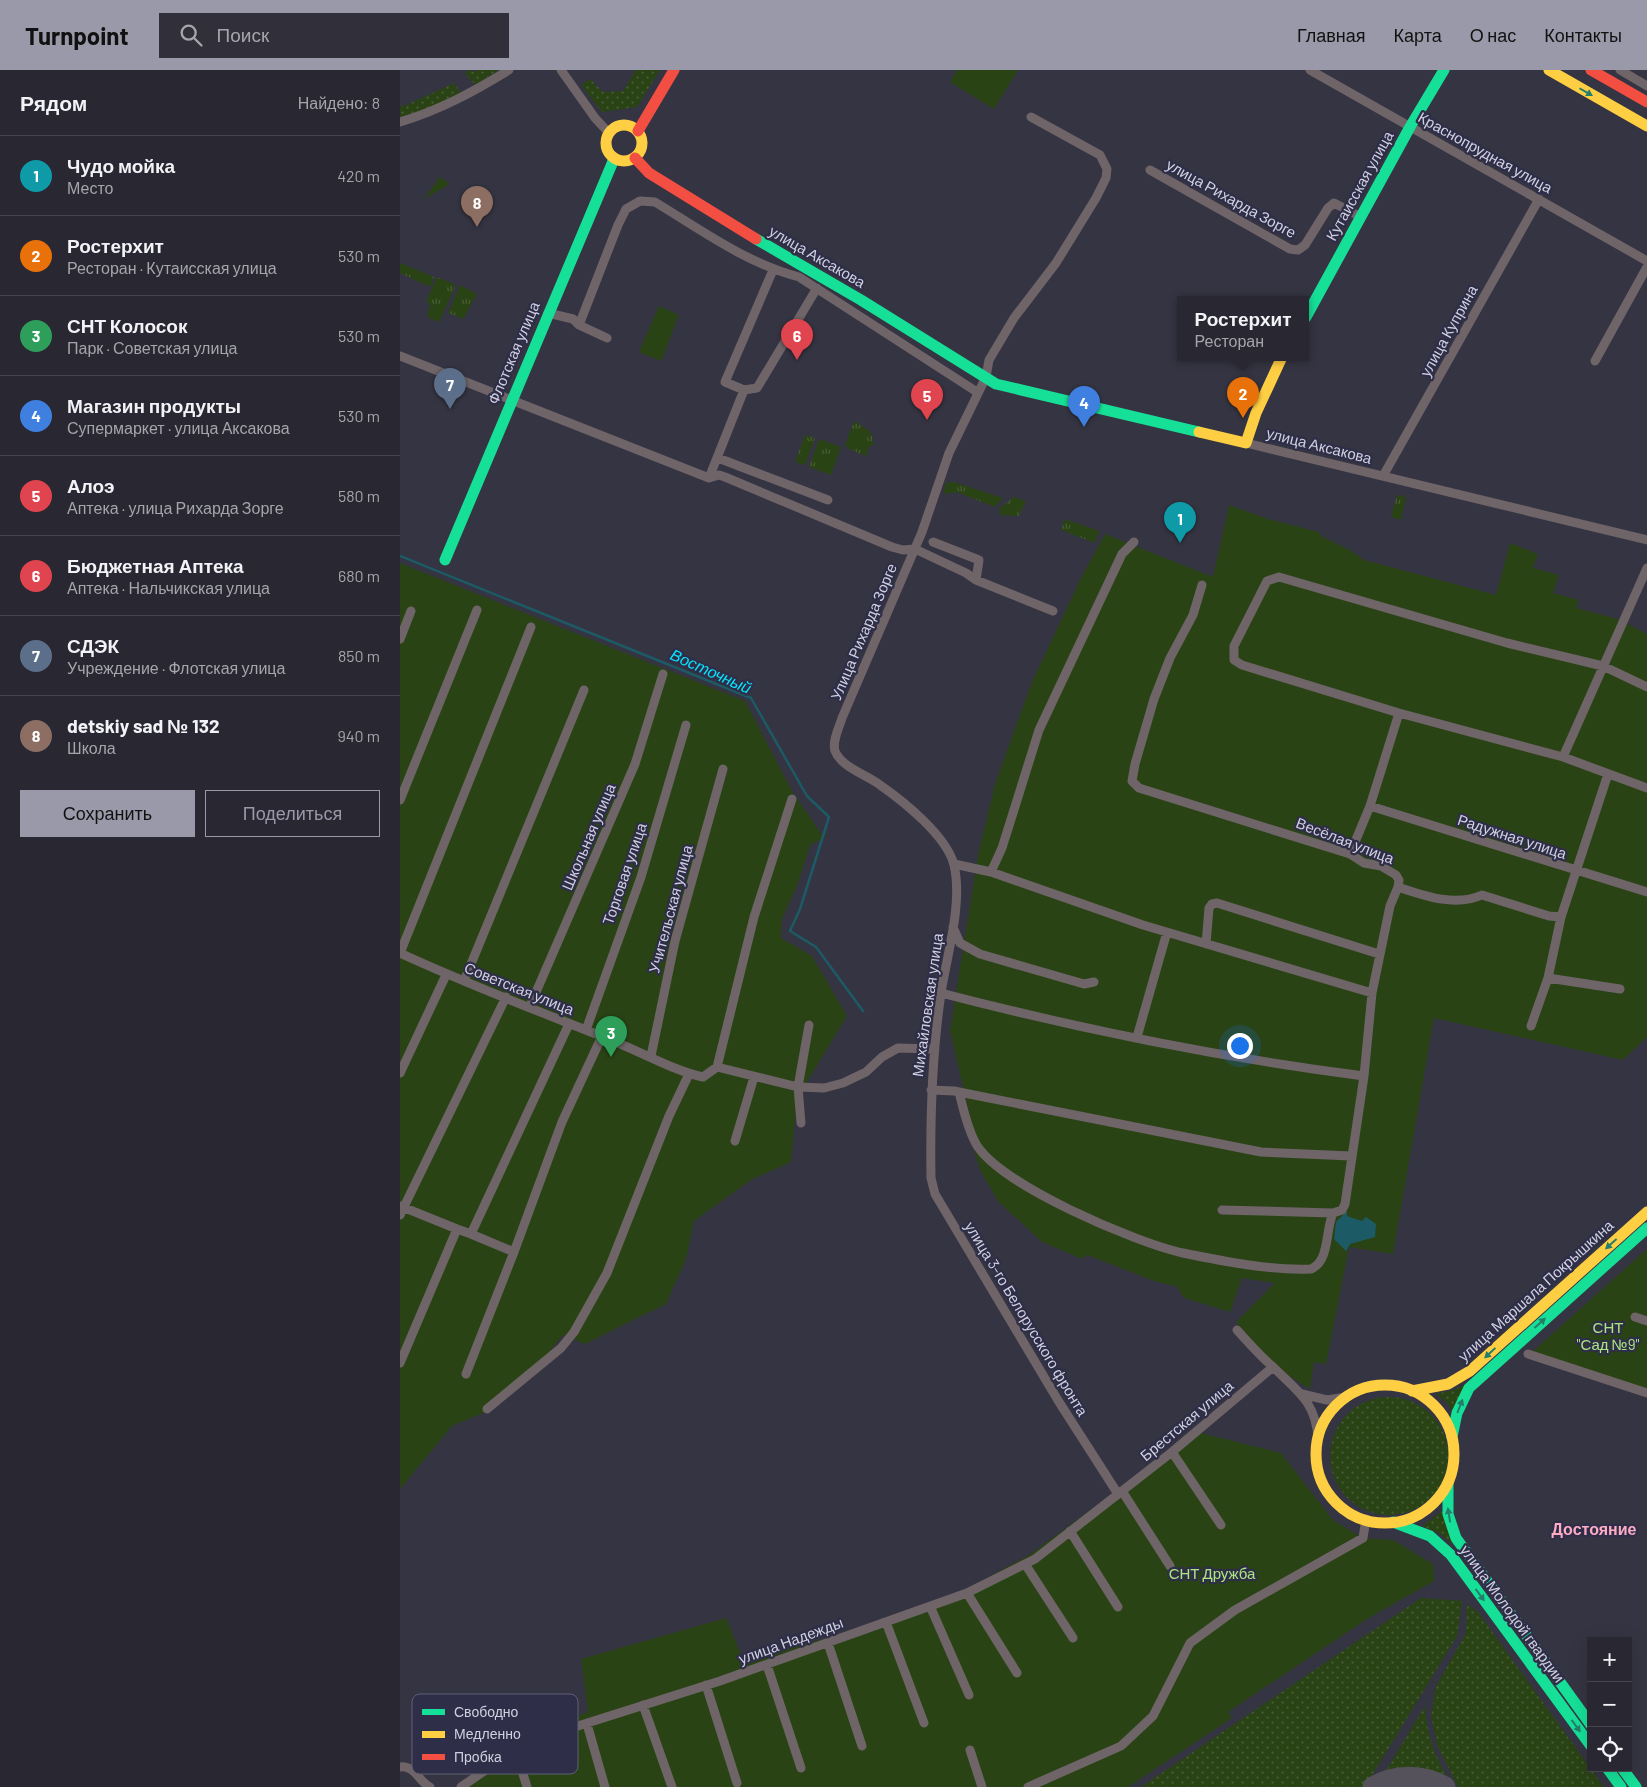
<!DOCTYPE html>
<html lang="ru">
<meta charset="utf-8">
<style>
body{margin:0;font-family:Barlow,sans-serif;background:#302f3a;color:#f1f3f6}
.controls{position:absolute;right:15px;bottom:15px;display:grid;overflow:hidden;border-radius:0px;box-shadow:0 5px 20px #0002}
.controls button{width:45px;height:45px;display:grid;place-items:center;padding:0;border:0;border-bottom:1px solid #44444d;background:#282732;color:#f1f3f6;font:25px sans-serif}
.you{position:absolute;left:839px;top:975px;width:18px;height:18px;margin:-12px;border:4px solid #fff;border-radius:50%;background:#1a73e8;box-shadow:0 0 0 8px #1a73e833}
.badge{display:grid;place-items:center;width:32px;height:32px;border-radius:50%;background:#9a99a9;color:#fff;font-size:16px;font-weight:700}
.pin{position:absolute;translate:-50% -41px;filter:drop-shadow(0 1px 2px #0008)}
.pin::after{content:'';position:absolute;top:26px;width:18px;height:15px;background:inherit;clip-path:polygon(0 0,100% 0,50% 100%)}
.popup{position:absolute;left:777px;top:226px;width:132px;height:65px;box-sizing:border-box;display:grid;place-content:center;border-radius:0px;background:#282732;filter:drop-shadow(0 1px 4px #0005);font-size:16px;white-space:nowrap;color:#a5a5ac}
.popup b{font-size:19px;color:#f1f3f6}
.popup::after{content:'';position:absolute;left:50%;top:100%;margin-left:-10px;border:10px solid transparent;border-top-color:#282732}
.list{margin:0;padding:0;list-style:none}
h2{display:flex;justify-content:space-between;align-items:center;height:65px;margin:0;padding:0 20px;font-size:21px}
h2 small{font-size:16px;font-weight:400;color:#a5a5ac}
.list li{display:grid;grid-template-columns:32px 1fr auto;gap:15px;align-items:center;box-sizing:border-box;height:80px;padding:0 20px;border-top:1px solid #44444d}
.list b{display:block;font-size:19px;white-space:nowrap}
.list p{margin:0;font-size:16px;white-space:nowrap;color:#a5a5ac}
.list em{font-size:16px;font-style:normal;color:#a5a5ac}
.actions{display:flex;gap:10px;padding:15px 20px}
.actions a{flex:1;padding:11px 0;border:1px solid #9a99a9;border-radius:0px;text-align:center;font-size:18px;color:#9a99a9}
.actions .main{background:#9a99a9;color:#111}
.icon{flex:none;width:28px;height:28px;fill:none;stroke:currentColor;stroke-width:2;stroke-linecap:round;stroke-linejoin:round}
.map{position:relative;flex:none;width:1247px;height:1717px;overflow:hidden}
header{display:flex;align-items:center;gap:30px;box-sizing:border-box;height:70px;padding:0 25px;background:#9a99a9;color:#111}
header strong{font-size:24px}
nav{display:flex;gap:28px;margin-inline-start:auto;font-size:18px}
.search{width:350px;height:45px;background:#302f3a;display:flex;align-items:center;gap:12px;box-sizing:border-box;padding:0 18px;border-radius:0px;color:#a5a5ac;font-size:19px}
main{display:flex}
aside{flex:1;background:#282732}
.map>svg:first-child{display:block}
</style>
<header>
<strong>Turnpoint</strong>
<div class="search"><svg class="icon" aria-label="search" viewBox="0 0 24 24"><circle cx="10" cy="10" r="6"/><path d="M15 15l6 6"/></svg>Поиск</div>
<nav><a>Главная</a><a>Карта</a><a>О нас</a><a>Контакты</a></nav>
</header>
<main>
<aside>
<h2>Рядом<small>Найдено: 8</small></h2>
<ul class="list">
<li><span class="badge" style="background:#0f9aa8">1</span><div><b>Чудо мойка</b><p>Место</p></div><em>420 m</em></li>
<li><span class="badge" style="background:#e8710a">2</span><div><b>Ростерхит</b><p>Ресторан · Кутаисская улица</p></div><em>530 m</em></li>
<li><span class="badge" style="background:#2e9e5b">3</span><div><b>СНТ Колосок</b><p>Парк · Советская улица</p></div><em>530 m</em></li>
<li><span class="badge" style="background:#3f7fe0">4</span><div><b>Магазин продукты</b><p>Супермаркет · улица Аксакова</p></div><em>530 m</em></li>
<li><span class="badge" style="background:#e0444e">5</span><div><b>Алоэ</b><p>Аптека · улица Рихарда Зорге</p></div><em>580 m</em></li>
<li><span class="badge" style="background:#e0444e">6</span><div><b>Бюджетная Аптека</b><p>Аптека · Нальчикская улица</p></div><em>680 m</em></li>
<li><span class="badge" style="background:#5c6f8a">7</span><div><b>СДЭК</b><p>Учреждение · Флотская улица</p></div><em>850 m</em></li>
<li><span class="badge" style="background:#8d6e63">8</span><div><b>detskiy sad № 132</b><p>Школа</p></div><em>940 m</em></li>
</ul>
<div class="actions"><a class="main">Сохранить</a><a>Поделиться</a></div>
</aside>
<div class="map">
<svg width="1247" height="1717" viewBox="0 0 1247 1717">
<defs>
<pattern id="grass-dots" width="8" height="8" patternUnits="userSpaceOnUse" patternTransform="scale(1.25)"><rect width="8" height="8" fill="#2a4315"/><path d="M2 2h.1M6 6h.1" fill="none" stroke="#485d37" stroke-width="1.8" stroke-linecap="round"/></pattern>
<pattern id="park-tufts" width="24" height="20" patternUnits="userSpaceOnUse" patternTransform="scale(1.25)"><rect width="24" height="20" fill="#2a4315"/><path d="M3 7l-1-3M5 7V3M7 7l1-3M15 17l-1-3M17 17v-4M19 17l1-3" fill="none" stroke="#485d37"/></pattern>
</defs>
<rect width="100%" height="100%" fill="#353442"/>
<path fill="url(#grass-dots)" d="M68,0l6,2 4,-2h21l-24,15 -10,-12z
M236,0h24l-23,37 -35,5 -21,-27 9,-6 13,13 20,-1z
M54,13l7,10 -29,15 -32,9v-13l2,3z
M1066,1314l-11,31 -8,-12 -11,-9 17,-4z
M930 1386a59 59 0 1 1 118 0a59 59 0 1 1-118 0Z
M1046,1438l6,36 -13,-11 -17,-7z
M1021,1528l41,3 -5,35 -92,151h-224z
M1067,1534l11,8 126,175h-146l-21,-42 -6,-30 5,-29 30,-53z
M1025,1636c2,30 11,53 27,79 -27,-15 -41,-18 -70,-8z
M1010,1709l14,2 15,6h-58l16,-6z"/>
<path fill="url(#park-tufts)" d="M0,193l34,14 -4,10 -30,-14z
M37,207l19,8 -17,37 -12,-5 3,-13 -4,-3z
M60,215l17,9 -14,25 -15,-6z
M454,351l17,11 3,13 -5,1 -3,10 -17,-7 -4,-4z
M405,365l10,3 -10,27 -10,-3z
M419,369l22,8 -10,28 -22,-8z
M554,412l49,16 -8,9 -39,-15 -13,2 3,-11z
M997,425l9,2 -5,23 -10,-3z
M614,427l12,4 -7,15 -19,-1 -1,-6z
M665,449l34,12 -4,12 -34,-13z"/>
<path fill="#2a4315" d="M557,0h61l-24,39 -44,-27z
M40,107l10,7 -26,15z
M259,236l20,9 -18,46 -22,-9z
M829,435l39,14 51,13 2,4 29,14 14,10 132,35 14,-52 28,11 -5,14 26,7 -6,18 26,7 -3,8 42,11 29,15v403l-24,23 -189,-42 -41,236 -44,-7 -23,117 -12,-2 -4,27c-29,-16 -53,-41 -74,-67l39,-39 -33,-5 -12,34 -46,-14 -8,-12 -19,-4 -70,-27 -5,4 -40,-17 -44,-41 -18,-31 -5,-17 -1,-20 -24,-102 28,-176 17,-71 37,-102 49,-104 24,-44 108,43z
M0,493l345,138 47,90 32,47 -14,7 -12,38 -16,36 -1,19 31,18 35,60 -50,82 -6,64 -40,18 -57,41 -8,38 -20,45 -81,40 -22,-9 -38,46 -37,30 -36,15 -52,63z
M1247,1179v145l-116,-41z
M797,1362l84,21 52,67 30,18 30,2 40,24 1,17 -67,38 -139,93 4,6 -104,69h-671l82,-56 49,-19 -7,-53 145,-41 18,44 189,-55 96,-52z"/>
<path fill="#1c5b65" d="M947,1141v5l15,5 4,-4 10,7 -1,13 -25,7 -4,7 -12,-12 2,-17z"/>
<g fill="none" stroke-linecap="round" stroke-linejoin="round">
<path stroke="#1c5b65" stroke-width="2.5" d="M0,486l351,142 56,98 22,21 -29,92 -10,22 26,16 47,64"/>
<path stroke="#56525c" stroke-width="21" d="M973,1717c23,-13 49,-13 72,0"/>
<path stroke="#6f6468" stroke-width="9" d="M161,0l34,48 14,15
M910,0l337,191
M1220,0l27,16
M631,47l69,38 7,14 -1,9 -10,20 -40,65 -42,55 -25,42 -3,17 -37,76 -27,79 -80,186c-3,10 -10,23 -7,33 6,16 32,24 45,34 23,16 67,51 74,80 9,39 -7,89 -13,128 -9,62 -11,123 -10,185l4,16 124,208 59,92
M0,52c40,-12 73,-30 109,-52
M750,100l140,79 8,1 7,-5 23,-37 6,-5 27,14
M373,200l-48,112 19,8 13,-2 60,-100
M148,243l25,6 6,6
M207,268l-28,-13 39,-100 8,-16 14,-8 15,1c46,28 91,61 144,75l178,115
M0,286l309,122 10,-3 6,2 167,70 11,3 12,-1 51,24 10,7 77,31
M1195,291l52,-94
M846,373l401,97
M318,388l110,42
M983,406l156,-277
M309,408l35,-88
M533,472l46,18 -3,20
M0,569l11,-28
M1247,617l-44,-21 -96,-23 -228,-66 -12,4 -33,65v14l8,5 157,48 164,44 84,31
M1163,687l84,-189
M0,730l77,-190
M970,736l277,86
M950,784l20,-48 29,-93
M554,794l37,8 152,53 229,68
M591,802l11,-24 37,-118 83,-176 12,-12
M998,817c27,9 57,20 84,8l67,21 12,1
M553,857l7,16 20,11 104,30 10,-2
M806,874l3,-36 3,-4 5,-1 162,51
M0,883c69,32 141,59 211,87 30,12 61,30 92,37l14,-10 81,20 26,1 19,-5 23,-11 16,-15 16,-9 37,1
M0,883l131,-326
M1148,908l72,11
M64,911l120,-291
M541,923c138,36 282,65 423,83
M130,936l105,-242 28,-90
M1131,956l17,-48 13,-61 47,-143
M186,960l55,-153 45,-152
M737,967l30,-105
M251,986l24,-115 48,-172
M317,997l37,-150 38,-118
M0,1003l46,-98
M531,1020l23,1 307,61 90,4
M559,1022c4,16 8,35 16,50 21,42 162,101 208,111 39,8 89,18 128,16 19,-8 14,-38 22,-56l9,-3 3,-6 19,-128 8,-83 18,-87 8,-19 1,-7 -3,-5 -15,-9 -17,-3 -14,-9 -211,-66 -7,-7 3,-17 19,-65 16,-41 23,-43 9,-30
M401,1053l-3,-36 11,-62
M335,1071l19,-64
M0,1136l57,23 -57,134
M822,1140l111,3
M0,1145l106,-218
M57,1159l14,5 98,-210
M71,1164l43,18 48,-130 40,-86
M1235,1247l12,4
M837,1260c11,12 22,25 35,36 24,24 44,35 46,73
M1128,1284l119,39
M66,1304l48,-122
M902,1324l25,6 19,-3
M87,1339l74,-61 13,-16 33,-59 62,-157 20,-42
M772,1382l49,73
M722,1421l48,75
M670,1461l48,76
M625,1494l48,74
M567,1523l50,80
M530,1536l39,89
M486,1552l38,101
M428,1573l34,103
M367,1595l34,103
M306,1615l31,98
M243,1635l29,82
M187,1654l18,63
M570,1680l12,37
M116,1681l11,36
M0,1697c15,-2 19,15 30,20
M61,1717l45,-31 34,-18 180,-57 247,-88 68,-34 137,-107 101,-85
M628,1717l93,-41 32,-30 37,-73 45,-33 128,-72 3,-19"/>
<path stroke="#16e098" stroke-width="11" d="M356,169l105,61 135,84 203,48
M906,247l104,-190 34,-57
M45,490l169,-401
M1052,1367l5,-24 12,-25 178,-160
M1048,1414v30l8,24 135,187
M993,1452l37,14 21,19 140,191
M1207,1698l14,19
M1222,1698l14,19"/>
<path stroke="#ffcf43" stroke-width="11" d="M1149,0l98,56
M206 73a18 18 0 1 1 36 0a18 18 0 1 1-36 0Z
M799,362l47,11 10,-30 26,-56
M916 1384a69 69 0 1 1 138 0a69 69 0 1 1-138 0Z
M1012,1321l36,-7 22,-13 177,-159"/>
<path stroke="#f24e42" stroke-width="11" d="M1191,0l56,32
M238,61l36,-61
M235,88l14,15 107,66"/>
</g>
<defs><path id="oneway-solid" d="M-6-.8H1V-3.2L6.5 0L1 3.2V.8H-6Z" transform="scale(1.25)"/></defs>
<g fill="#247e6c">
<use href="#oneway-solid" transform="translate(1186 22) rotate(30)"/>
<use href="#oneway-solid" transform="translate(1211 1174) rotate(138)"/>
<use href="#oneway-solid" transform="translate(1140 1253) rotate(-42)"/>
<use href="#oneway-solid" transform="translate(1090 1283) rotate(137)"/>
<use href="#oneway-solid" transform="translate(1060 1336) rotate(-69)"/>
<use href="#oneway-solid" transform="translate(1049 1445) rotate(-99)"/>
<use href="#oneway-solid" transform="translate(1080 1525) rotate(54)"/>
<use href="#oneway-solid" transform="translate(1176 1656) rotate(54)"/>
</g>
<g text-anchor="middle" stroke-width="4.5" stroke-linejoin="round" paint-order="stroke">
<g font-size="15" fill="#d0d0e1" stroke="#2f2e48">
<text transform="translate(1085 83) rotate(29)" y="5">Краснопрудная улица</text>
<text transform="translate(960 116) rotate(-61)" y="5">Кутаисская улица</text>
<text transform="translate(831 129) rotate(29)" y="5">улица Рихарда Зорге</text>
<text transform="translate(417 187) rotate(30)" y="5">улица Аксакова</text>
<text transform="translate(1049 261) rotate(-61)" y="5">улица Куприна</text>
<text transform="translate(114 283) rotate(-67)" y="5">Флотская улица</text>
<text transform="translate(919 376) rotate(14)" y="5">улица Аксакова</text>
<text transform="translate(464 562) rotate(-67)" y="5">Улица Рихарда Зорге</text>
<text transform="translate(189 767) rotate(-67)" y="5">Школьная улица</text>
<text transform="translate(1112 767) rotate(18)" y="5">Радужная улица</text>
<text transform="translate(945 771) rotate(21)" y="5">Весёлая улица</text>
<text transform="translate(225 804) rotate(-71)" y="5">Торговая улица</text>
<text transform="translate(271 839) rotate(-75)" y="5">Учительская улица</text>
<text transform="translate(119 919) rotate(22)" y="5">Советская улица</text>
<text transform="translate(528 935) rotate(-82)" y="5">Михайловская улица</text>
<text transform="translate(1136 1221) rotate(-42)" y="5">улица Маршала Покрышкина</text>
<text transform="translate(626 1249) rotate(59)" y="5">улица 3-го Белорусского фронта</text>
<text transform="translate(787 1351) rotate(-40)" y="5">Брестская улица</text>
<text transform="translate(1112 1544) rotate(54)" y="5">улица Молодой гвардии</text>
<text transform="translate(391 1571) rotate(-20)" y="5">улица Надежды</text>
</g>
<g font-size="15" fill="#ace681" stroke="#2f2e48">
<text x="1208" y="1263">СНТ<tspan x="1208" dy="17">"Сад №9"</tspan></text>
<text x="812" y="1509">СНТ Дружба</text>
</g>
<g font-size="16" font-style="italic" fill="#06e2fc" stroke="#2f2e48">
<text transform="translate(311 601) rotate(24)" y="6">Восточный</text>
</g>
<g font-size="16" font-weight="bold" fill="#feacc4" stroke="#2f2e48">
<text x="1194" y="1465">Достояние</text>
</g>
</g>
<rect x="12" y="1624" width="166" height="80" rx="8" fill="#2f2e48" stroke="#5f5f76" stroke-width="1"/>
<rect x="22" y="1639" width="23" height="6" fill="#16e098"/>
<rect x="22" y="1661" width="23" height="7" fill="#ffcf43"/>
<rect x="22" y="1684" width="23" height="6" fill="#f24e42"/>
<g font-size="14" fill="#d0d0e1">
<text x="54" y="1647">Свободно</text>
<text x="54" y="1669">Медленно</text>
<text x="54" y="1692">Пробка</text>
</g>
</svg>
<div class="controls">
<button>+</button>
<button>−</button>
<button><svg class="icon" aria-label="locate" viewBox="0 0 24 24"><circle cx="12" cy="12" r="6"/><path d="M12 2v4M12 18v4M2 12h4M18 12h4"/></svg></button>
</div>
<div class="you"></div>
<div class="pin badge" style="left:780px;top:473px;background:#0f9aa8">1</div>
<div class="pin badge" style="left:843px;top:348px;background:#e8710a">2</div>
<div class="popup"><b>Ростерхит</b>Ресторан</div>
<div class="pin badge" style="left:211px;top:987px;background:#2e9e5b">3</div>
<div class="pin badge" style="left:684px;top:357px;background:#3f7fe0">4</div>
<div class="pin badge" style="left:527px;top:350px;background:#e0444e">5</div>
<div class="pin badge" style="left:397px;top:290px;background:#e0444e">6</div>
<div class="pin badge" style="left:50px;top:339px;background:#5c6f8a">7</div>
<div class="pin badge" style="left:77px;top:157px;background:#8d6e63">8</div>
</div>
</main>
